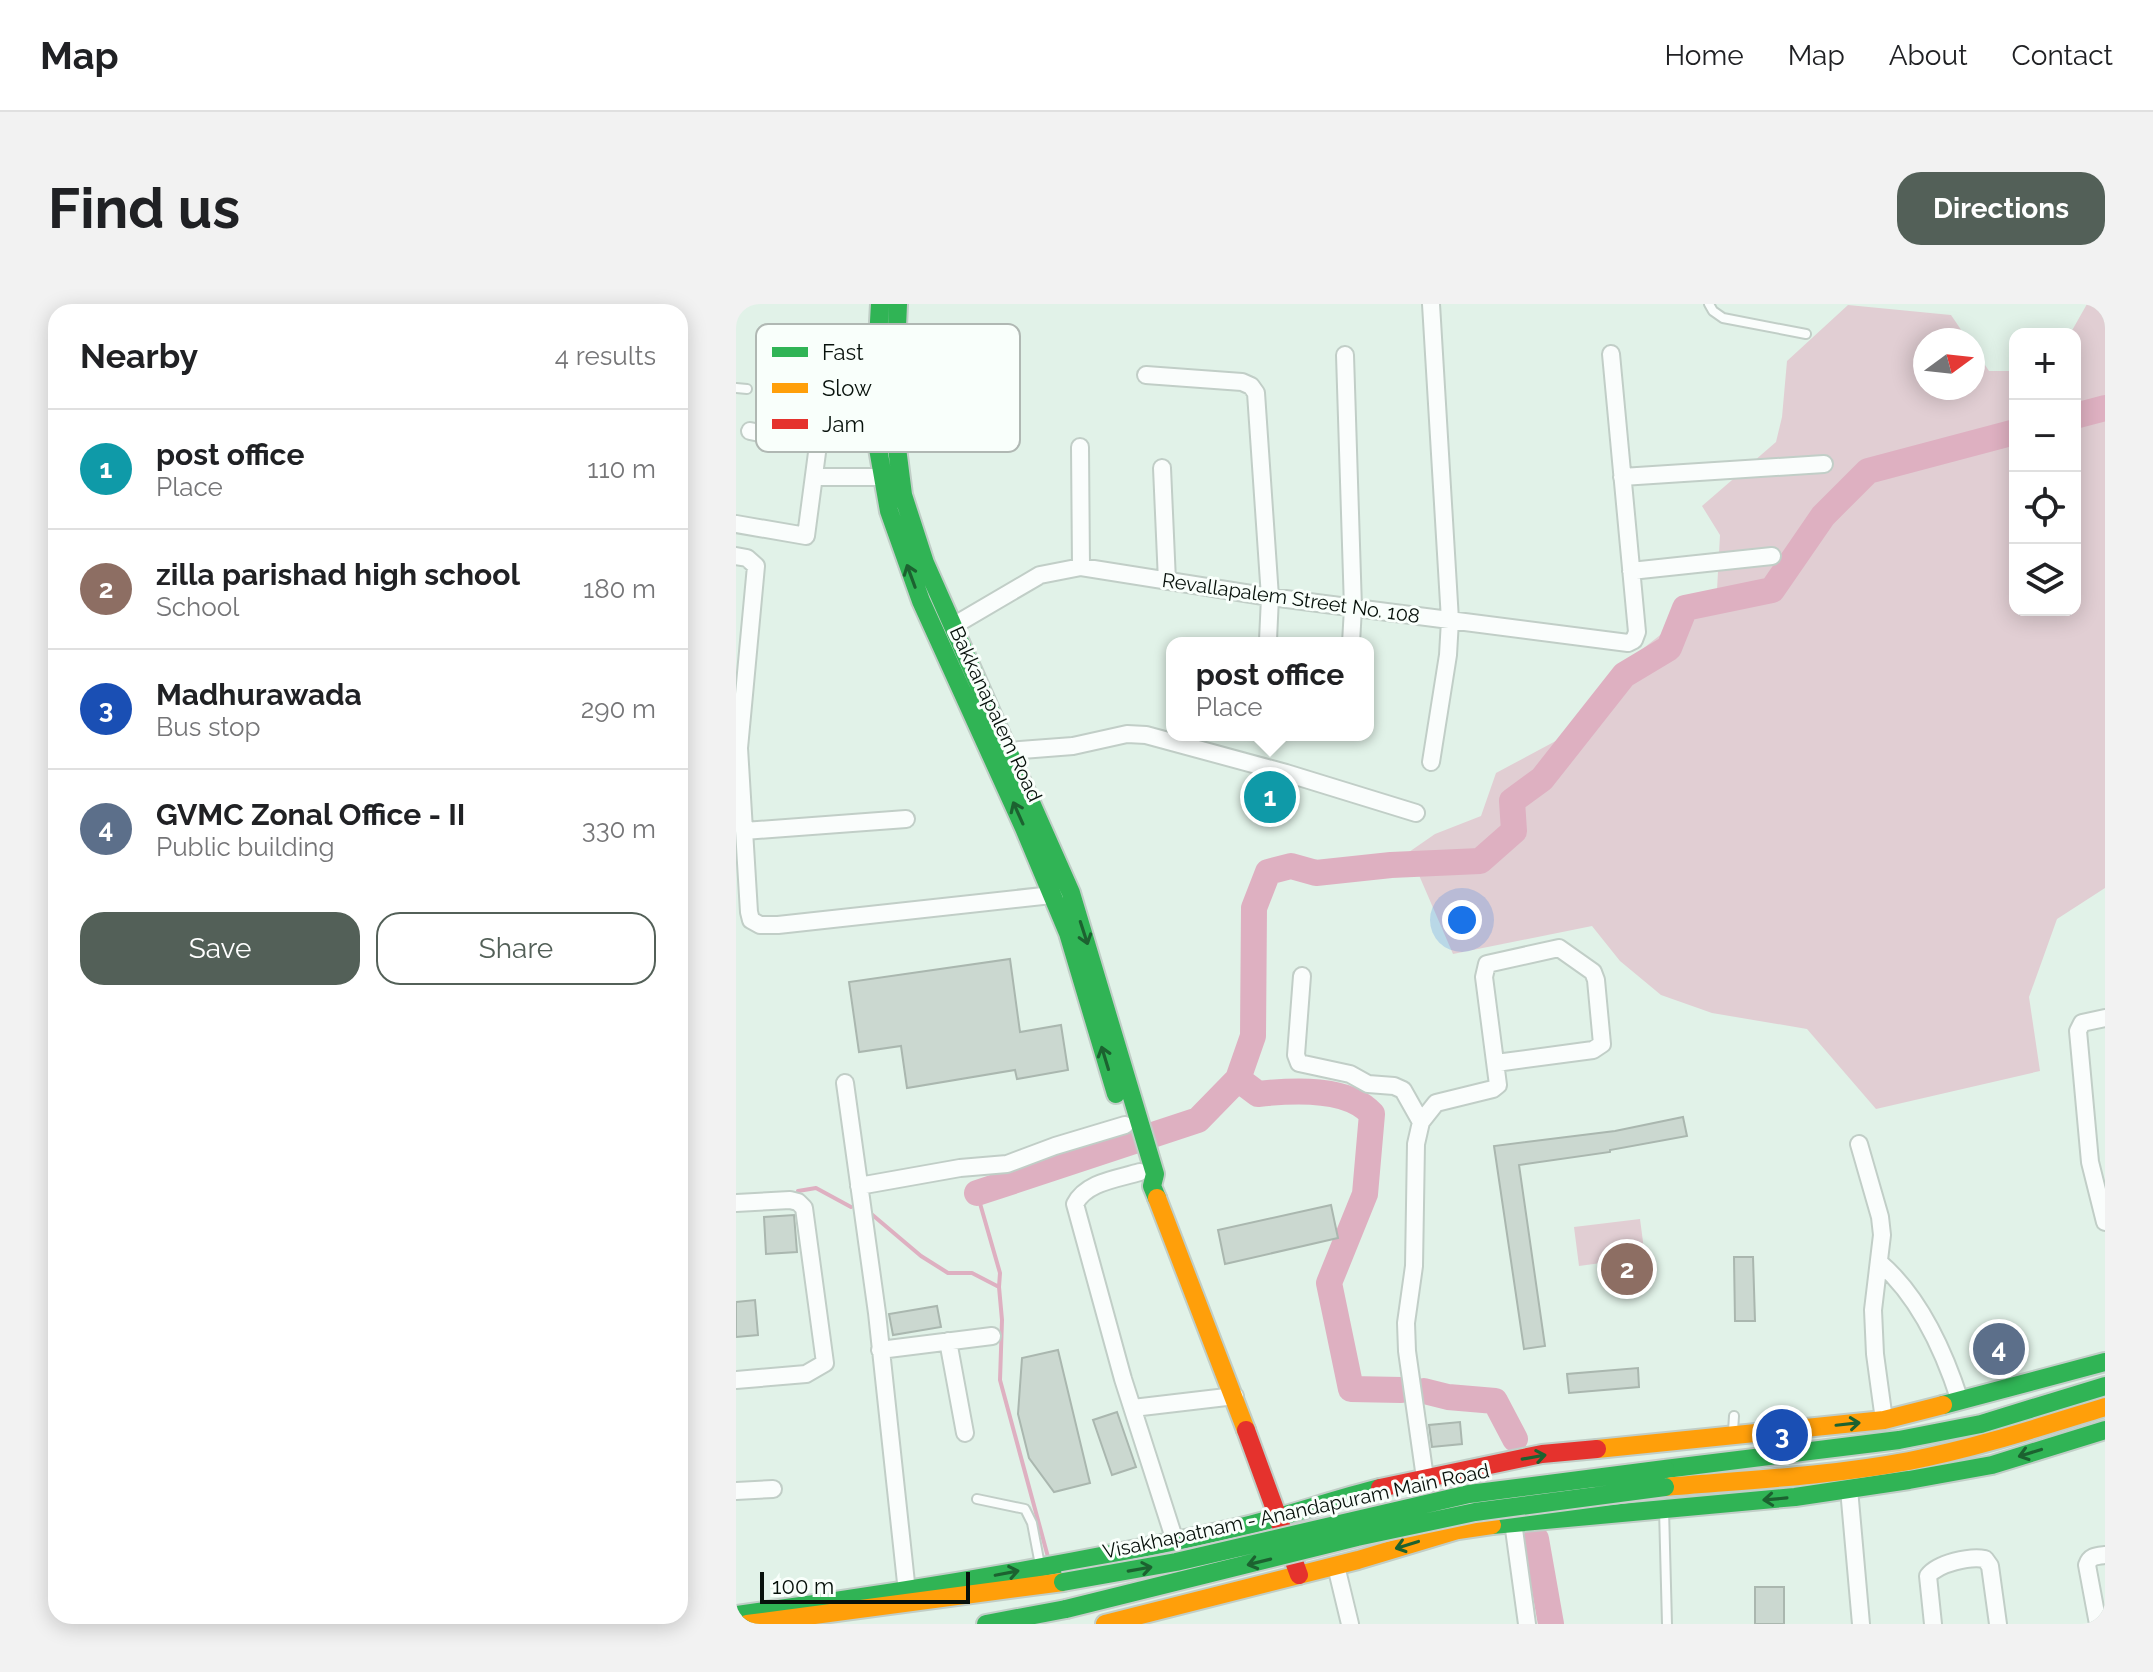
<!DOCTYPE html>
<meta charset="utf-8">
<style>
body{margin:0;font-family:Raleway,sans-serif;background:#f2f2f2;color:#202124}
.controls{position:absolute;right:24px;top:24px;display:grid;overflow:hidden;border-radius:16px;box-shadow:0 4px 20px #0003}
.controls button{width:72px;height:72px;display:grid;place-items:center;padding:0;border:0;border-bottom:2px solid #e0e0e0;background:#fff;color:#202124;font:40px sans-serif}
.compass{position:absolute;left:1177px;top:24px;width:72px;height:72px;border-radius:50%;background:#fff;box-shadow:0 4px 20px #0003;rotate:75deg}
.scale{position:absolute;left:24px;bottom:20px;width:210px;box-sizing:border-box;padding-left:8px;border:4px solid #07110b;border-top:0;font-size:22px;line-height:28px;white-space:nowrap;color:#07110b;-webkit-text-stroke:6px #f9fffb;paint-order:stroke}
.you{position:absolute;left:726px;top:616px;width:28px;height:28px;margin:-20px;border:6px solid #fff;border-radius:50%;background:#1a73e8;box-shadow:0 0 0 12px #1a73e833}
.badge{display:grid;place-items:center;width:52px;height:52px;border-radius:50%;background:#536058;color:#fff;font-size:26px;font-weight:700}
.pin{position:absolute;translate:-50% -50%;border:4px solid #fff;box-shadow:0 2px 8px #0006}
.popup{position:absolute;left:430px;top:333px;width:208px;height:104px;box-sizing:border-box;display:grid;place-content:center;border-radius:16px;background:#fff;filter:drop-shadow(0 2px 6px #0005);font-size:26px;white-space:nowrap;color:#757577}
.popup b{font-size:30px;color:#202124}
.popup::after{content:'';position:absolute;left:50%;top:100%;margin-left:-16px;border:16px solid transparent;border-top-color:#fff}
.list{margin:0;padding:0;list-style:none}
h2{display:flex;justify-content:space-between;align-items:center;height:104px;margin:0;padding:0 32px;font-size:34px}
h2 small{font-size:26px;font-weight:400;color:#757577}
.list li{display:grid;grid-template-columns:52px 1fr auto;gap:24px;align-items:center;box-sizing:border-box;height:120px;padding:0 32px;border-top:2px solid #e0e0e0}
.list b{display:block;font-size:30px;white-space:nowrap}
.list p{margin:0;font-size:26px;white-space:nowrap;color:#757577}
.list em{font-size:26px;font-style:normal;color:#757577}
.actions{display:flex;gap:16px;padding:24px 32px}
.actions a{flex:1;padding:18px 0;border:2px solid #536058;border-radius:24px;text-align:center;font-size:28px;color:#536058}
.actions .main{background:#536058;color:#fff}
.icon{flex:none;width:44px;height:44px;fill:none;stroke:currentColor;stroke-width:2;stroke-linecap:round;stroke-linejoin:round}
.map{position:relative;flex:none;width:1369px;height:1320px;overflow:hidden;border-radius:24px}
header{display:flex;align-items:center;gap:48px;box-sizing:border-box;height:112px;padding:0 40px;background:#fff;border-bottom:2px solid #e0e0e0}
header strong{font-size:38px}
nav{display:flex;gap:44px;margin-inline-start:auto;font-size:28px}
.intro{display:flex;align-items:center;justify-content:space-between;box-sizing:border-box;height:192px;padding:0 48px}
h1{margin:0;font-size:56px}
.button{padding:20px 36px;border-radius:24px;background:#536058;color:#fff;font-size:28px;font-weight:700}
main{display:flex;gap:48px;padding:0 48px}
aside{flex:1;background:#fff;border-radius:24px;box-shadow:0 4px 20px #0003}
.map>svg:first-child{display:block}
</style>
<header>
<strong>Map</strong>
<nav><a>Home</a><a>Map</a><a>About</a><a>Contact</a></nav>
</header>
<div class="intro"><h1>Find us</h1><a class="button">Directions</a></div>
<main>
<aside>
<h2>Nearby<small>4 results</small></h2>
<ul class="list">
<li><span class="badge" style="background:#0f9aa8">1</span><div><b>post office</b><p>Place</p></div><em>110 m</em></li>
<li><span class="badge" style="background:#8d6e63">2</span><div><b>zilla parishad high school</b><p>School</p></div><em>180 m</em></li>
<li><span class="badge" style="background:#1a4fb4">3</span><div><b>Madhurawada</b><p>Bus stop</p></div><em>290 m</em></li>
<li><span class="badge" style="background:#5c6f8a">4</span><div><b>GVMC Zonal Office - II</b><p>Public building</p></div><em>330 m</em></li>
</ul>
<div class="actions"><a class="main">Save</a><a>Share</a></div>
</aside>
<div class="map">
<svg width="1369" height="1320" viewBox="0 0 1369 1320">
<rect width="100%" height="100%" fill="#e1f2e8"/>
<path fill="#e1ced3" d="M1351,0h18v584l-48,31 -28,78 11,74 -164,38 -69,-80 -95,-16 -51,-18 -41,-34 -28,-35 -139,28 -44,-102 26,-18 46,-18 15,-43 69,-37 23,-32 52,-53 77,-61 3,-55 -18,-29 74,-64 6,-25 5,-56 61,-56 103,10 17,25h-43v48h48v-41l16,24h26v239h60v-276h-5z
M904,915l5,38 -66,9 -5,-39z"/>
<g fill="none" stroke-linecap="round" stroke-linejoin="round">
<path stroke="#deb0c1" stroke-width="4" d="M62,887l18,-3 35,19
M133,908l52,44 27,17h24l27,14 1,-14 -23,-80
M263,983l3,33 -2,60 48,177"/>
<path stroke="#deb0c1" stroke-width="26" d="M1339,112l30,-8
M502,775l20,15c35,-4 90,-7 114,20l-7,80 -36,89 22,106 50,1
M241,889l221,-73 40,-41 15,-43 1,-128 14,-36 23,-6 25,7 75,-8 89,-4 34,-30 -2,-30 30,-22 82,-104 45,-27 16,-40 87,-18 51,-74 45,-45 147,-39
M688,1087l24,6 47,4 20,38
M800,1235l15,85"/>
</g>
<path fill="#cbd8d0" stroke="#aab7af" stroke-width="2" d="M532,475l12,11 -2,25 -20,-10z
M274,655l10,73 41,-7 7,45 -51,9 -2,-9 -108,18 -6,-42 -42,6 -10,-70z
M947,813l4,19 -77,14v2l-91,13 26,181 -21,3 -30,-203 121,-15z
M595,901l7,33 -113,26 -7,-34z
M58,911l3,37 -31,2 -2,-37z
M998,953h19l2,64h-20z
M19,996l3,35 -22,2v-35z
M201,1002l4,21 -48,8 -4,-21z
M322,1046l32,133 -36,9 -25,-34 -11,-44 4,-56z
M902,1064l1,19 -70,6 -2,-19z
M381,1108l19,55 -24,8 -19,-55z
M724,1118l2,22 -30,3 -3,-22z
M1019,1283h29v37h-29z"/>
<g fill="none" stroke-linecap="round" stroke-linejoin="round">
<defs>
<path id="lane" d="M973,0l4,7 10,7 83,16
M0,84l11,1
M997,1127l1,-15
M241,1195l48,10 7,14 8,42
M928,1205l3,115"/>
<path id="street" d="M609,51l8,253 -2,35
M410,71l96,7 9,4 5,7 14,204 -2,43
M344,143l1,120
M426,164l5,113
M78,173h67
M886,173l202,-13
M0,220l70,12 12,-91 -68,-14
M0,252l11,2 9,8 -17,182 10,164 2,8 9,5h18l283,-31
M895,267l141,-15
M217,322l87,-51 41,-8 189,30 358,46 6,-3 3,-8 -26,-278
M272,447l65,-5 54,-12 19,1 140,38 130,40
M695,458l17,-107 2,-35 -19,-316
M8,527l162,-12
M566,672l-6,79 3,8 51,11 18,10 26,2 9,4 18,32
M1369,714l-23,5 -4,8 12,131 15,60
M109,779l32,230 30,279
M1123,840l21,73 2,18 -9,75 2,44 9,66
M404,868c-23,7 -54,10 -65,32l48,175 52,162
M123,882l101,-18 47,-4 48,-18 70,-21
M0,899l54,-3 8,2 6,6 21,155 -19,11 -70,6
M1143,958c41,35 65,89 81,139
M212,1037l17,92
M144,1046l112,-14
M397,1104l102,-12
M689,1174l-18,-127 -1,-28 8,-57 2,-122 5,-22 15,-19 57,-14 5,-4 -14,-108 3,-13 72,-16 34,24 3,8 6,64 -9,6 -97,13
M1113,1185l12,135
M0,1187l37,-2
M777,1218l14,102
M600,1262l14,58
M1197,1320l-5,-48c10,-13 42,-20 57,-17l5,7 8,58
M1362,1320l-11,-59c3,-9 9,-9 18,-10"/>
<path id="fast" d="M144,0l-5,88 1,45 13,74 32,90 103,227 44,105 48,161
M162,0l-4,91 2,45 7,55 22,68 146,330 84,281 -3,12 5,12
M1207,1101l162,-43
M929,1165l234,-29 82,-16 124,-38
M756,1221l303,-28 114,-17 83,-15 113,-35
M0,1311c171,-23 341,-51 509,-89 46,-11 90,-27 135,-38
M250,1320l80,-15"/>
<path id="slow" d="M421,894l89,232
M861,1145l287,-29 59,-15
M929,1183c82,-7 164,-11 244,-26 67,-13 131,-34 196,-54
M11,1320l316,-42
M369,1320l253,-64 100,-30 34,-5"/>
<path id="jam" d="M510,1126l53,145
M644,1184l162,-34 55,-5"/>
</defs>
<use href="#lane" stroke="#c1cec7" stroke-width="12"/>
<use href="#street" stroke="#c1cec7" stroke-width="20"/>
<use href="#fast" stroke="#c1cec7" stroke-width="22"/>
<use href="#slow" stroke="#c1cec7" stroke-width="22"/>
<use href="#jam" stroke="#c1cec7" stroke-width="22"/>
<use href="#lane" stroke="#fafdfc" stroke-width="8"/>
<use href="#street" stroke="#fafdfc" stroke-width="16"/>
<use href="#fast" stroke="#30b455" stroke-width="18"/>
<use href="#slow" stroke="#ff9f0a" stroke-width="18"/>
<use href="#jam" stroke="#e5322d" stroke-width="18"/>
<defs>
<path id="fast-bridge" d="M327,1278l113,-20 293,-68 196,-25
M330,1305l291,-72 118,-25 190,-25"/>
</defs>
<use href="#fast-bridge" stroke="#c8cfcb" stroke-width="22" stroke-linecap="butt"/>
<use href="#fast-bridge" stroke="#30b455" stroke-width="18"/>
</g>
<defs><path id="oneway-shaft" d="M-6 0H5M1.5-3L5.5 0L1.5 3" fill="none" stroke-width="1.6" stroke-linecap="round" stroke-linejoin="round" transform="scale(2)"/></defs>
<g stroke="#1c6230">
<use href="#oneway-shaft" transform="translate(175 272) rotate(-110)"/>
<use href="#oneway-shaft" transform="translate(282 509) rotate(-114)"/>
<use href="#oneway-shaft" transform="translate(348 629) rotate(72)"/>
<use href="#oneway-shaft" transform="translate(369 754) rotate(-107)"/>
<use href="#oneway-shaft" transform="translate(1112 1120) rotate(-6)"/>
<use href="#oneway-shaft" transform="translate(1294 1149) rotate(163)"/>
<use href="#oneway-shaft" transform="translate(798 1153) rotate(-10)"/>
<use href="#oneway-shaft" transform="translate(1039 1195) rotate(175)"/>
<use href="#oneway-shaft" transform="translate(671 1241) rotate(163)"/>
<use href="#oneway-shaft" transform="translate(523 1258) rotate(166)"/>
<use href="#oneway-shaft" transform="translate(404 1265) rotate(-10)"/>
<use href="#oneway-shaft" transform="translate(271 1269) rotate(-11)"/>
</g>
<g text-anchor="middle" stroke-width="6" stroke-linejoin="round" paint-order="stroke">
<g font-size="20" fill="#07110b" stroke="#f9fffb">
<text transform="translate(555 294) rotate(8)" y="7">Revallapalem Street No. 108</text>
<text transform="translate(260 410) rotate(65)" y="7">Bakkanapalem Road</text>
<text transform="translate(560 1207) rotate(-12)" y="7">Visakhapatnam - Anandapuram Main Road</text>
</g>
</g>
<rect x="20" y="20" width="264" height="128" rx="12" fill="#f9fffb" stroke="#b0b8b3" stroke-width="2"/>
<rect x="36" y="43" width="36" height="10" fill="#30b455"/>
<rect x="36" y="79" width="36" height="10" fill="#ff9f0a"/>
<rect x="36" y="115" width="36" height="10" fill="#e5322d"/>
<g font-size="22" fill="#07110b">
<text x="86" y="56">Fast</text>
<text x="86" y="92">Slow</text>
<text x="86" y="128">Jam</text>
</g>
</svg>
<div class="controls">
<button>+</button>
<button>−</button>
<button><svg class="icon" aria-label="locate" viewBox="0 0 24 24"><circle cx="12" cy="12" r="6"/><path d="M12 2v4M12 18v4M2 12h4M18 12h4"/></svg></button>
<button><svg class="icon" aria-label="layers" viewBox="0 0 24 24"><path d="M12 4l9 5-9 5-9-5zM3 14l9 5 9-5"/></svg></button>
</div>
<svg class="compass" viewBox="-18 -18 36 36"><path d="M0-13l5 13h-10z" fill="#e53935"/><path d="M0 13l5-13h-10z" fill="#757577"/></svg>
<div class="scale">100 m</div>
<div class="you"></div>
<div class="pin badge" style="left:534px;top:493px;background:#0f9aa8">1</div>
<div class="popup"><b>post office</b>Place</div>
<div class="pin badge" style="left:891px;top:965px;background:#8d6e63">2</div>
<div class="pin badge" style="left:1046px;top:1131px;background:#1a4fb4">3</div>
<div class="pin badge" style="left:1263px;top:1045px;background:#5c6f8a">4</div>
</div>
</main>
